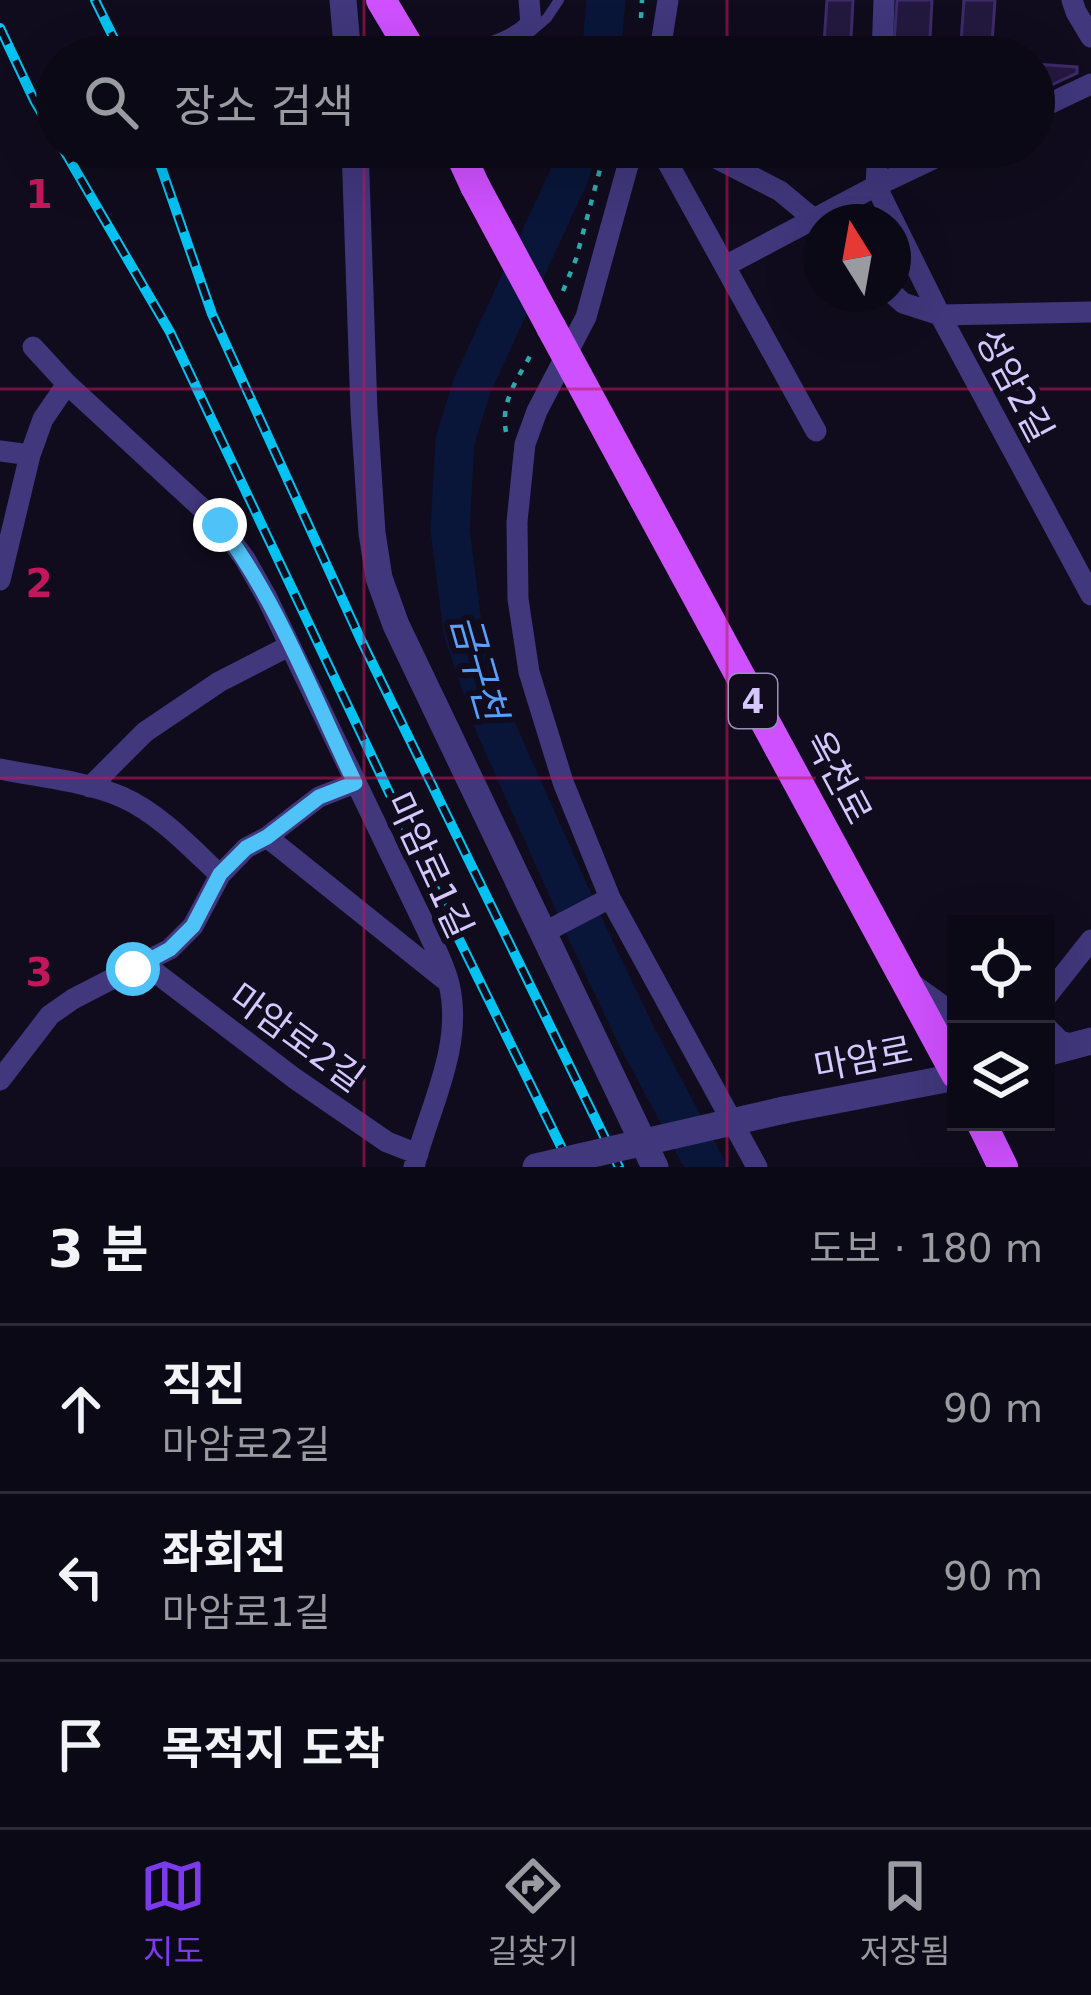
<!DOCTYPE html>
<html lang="ko">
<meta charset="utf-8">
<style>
body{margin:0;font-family:"DejaVu Sans","Noto Sans KR",sans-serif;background:#1a1723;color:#f1f3f6}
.controls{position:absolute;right:36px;bottom:36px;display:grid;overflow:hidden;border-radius:0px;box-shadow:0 12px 48px #0002}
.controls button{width:108px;height:108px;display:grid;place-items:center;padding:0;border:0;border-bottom:3px solid #2c2a35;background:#0c0916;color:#f1f3f6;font:60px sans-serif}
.compass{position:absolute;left:803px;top:204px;width:108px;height:108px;border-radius:50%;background:#0c0916;box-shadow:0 12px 48px #0002;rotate:349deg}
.stop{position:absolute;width:36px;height:36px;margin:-27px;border:9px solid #4fc3f7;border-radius:50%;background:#fff}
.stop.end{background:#4fc3f7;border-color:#fff;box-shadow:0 3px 12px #0008}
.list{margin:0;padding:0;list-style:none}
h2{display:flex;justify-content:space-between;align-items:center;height:156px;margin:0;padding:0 48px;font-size:51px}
h2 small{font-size:39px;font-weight:400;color:#9a9aa1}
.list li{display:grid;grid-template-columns:78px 1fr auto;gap:36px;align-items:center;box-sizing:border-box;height:168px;padding:0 48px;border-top:3px solid #2c2a35}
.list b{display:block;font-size:45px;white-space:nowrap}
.list p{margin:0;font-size:39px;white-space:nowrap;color:#9a9aa1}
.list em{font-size:39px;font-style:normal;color:#9a9aa1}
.icon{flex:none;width:66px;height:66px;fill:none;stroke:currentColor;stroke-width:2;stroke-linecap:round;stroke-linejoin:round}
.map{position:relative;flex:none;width:1091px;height:1167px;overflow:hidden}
.search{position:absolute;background:#0c0916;box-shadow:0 12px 48px #0002;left:36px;right:36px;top:36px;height:132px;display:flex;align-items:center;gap:30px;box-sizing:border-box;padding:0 42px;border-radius:66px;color:#9a9aa1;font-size:45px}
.sheet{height:660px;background:#0c0916}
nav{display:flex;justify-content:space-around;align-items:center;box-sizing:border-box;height:168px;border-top:3px solid #2c2a35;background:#0c0916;font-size:33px;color:#9a9aa1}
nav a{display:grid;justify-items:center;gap:6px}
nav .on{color:#7c3aed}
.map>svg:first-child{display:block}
</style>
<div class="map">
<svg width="1091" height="1167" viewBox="0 0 1091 1167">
<rect width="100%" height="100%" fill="#100c1d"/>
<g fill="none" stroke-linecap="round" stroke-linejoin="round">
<path stroke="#091639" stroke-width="39" d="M601,57l5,-57
M579,147l-11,31 -96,208 -17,55 -5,89 13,101 32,95 95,213 47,98 69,130"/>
</g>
<path fill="#23183e" stroke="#3d2a6a" stroke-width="3" d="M827,0h26l-3,57h-27z
M897,0h35l-3,57h-36z
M964,0h31l-4,57h-31z
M1034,64l43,3v6l-43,20z"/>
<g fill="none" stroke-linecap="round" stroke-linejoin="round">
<path stroke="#2da9ae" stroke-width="4.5" stroke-dasharray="6 9" stroke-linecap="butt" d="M641,18l1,-18
M563,291l13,-32 30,-112
M506,432c-6,-32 13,-55 28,-83"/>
<path stroke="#40377c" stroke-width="10" d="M533,30l14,-12 12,-18"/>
<path stroke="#40377c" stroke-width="21" d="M1072,0l4,12 15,25
M438,57c32,-4 70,-9 93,-33l-2,-24
M659,57l9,-57
M882,57l2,-57
M1034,111l57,-27
M633,147l-47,170 -49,94 -12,33 -8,78 1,77 11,73 34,110 47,116 147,269
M659,147l157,284
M694,147l86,44 41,34
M878,147l-2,39 64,129 151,280
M725,266l151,-80 82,-39
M893,294l10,9 37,12 151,-3
M33,347l34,37 153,141 25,34 22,39 161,334c7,16 17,34 21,52 15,62 -20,124 -35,183
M0,451l30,4
M0,580l30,-125 13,-36 24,-35
M0,769c40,8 85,12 122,28 38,17 68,50 98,78
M90,787l55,-55 74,-50 70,-36
M267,837l177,142
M543,933l67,-35
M143,963l151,115 93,64 31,12
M1046,997l45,-57
M1046,1027l13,13 16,6
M0,1080l50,-65 23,-16 97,-50 23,-23 27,-51 26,-27 21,-11 52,-40 36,-14"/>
<path stroke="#40377c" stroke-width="27" d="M343,0l5,57
M355,147l9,264 8,122 7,45 17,47 259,542
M910,986l46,33
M1046,1053l45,-12
M784,1110l172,-33"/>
<path stroke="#ce50fe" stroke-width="30" d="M381,0l34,57
M457,147l18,39
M551,327l405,747
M981,1122l22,45"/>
<defs>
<path id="rail" d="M95,0l28,57
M0,28l35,74 22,37
M62,147l108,185 282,593 119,242
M154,147l58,167 148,324 259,529"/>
</defs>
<use href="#rail" stroke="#01c2f1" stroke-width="10"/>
<use href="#rail" stroke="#100c1d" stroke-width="6" stroke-dasharray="18" stroke-linecap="butt"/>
<path stroke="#40377c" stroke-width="27" d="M536,1167l248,-57"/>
<path stroke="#ce50fe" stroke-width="30" d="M475,186l76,141"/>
</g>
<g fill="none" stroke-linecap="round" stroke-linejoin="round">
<path stroke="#4fc3f7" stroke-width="15" d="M133,969l37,-20 23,-23 27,-52 26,-26 21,-11 52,-40 36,-14c-42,-87 -77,-181 -135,-258"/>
</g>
<path fill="none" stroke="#c2185b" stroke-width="3" stroke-opacity="0.55" d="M364,0v57M727,0v57M364,147v1020M727,147v1020M0,389h1091M0,778h1091"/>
<g text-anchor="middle" stroke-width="12" stroke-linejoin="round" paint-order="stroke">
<rect fill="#100c1d" stroke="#9990bb" stroke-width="3" x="729" y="674" width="48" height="54" rx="9"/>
<g font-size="33" font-weight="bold" fill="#d4c8ff">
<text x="753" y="713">4</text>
</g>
<g font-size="36" fill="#d4c8ff" stroke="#100c1d">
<text transform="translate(1015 385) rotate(62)" y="13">성암2길</text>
<text transform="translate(839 777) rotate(62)" y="13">옥천로</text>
<text transform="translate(430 865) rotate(65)" y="13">마암로1길</text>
<text transform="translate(297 1037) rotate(36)" y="13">마암로2길</text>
<text transform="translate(863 1058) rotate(-11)" y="13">마암로</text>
</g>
<g font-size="39" font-style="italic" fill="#57a0fe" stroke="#100c1d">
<text transform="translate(479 667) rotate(74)" y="14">금구천</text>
</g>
</g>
<g font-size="39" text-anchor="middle" font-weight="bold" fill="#c2185b" stroke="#100c1d" stroke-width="12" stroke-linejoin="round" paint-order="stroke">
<text x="39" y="208">1</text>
<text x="39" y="597">2</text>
<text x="39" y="986">3</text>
</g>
</svg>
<div class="controls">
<button><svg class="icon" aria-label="locate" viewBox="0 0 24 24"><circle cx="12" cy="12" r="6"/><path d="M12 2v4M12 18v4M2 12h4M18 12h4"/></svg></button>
<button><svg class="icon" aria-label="layers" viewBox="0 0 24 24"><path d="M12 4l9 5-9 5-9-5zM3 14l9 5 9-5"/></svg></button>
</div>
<svg class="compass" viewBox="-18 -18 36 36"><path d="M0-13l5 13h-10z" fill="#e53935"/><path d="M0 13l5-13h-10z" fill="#9a9aa1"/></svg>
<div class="stop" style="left:133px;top:969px"></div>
<div class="stop end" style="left:220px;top:525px"></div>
<div class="search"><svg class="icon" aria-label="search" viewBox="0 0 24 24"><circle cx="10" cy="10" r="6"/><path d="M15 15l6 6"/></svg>장소 검색</div>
</div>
<section class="sheet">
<h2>3 분<small>도보 · 180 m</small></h2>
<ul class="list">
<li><svg class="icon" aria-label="ahead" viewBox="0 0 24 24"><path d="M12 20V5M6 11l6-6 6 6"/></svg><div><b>직진</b><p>마암로2길</p></div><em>90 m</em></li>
<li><svg class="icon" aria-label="left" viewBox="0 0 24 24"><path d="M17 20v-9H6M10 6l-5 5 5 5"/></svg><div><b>좌회전</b><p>마암로1길</p></div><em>90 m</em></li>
<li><svg class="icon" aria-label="arrive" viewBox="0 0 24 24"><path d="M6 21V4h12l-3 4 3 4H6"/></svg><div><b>목적지 도착</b></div></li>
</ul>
</section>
<nav>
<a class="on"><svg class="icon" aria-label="map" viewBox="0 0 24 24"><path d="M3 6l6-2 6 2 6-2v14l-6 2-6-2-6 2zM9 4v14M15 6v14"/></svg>지도</a>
<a><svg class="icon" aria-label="directions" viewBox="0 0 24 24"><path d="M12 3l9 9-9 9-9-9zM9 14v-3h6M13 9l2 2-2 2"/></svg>길찾기</a>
<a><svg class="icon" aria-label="saved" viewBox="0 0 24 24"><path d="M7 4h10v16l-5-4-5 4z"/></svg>저장됨</a>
</nav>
